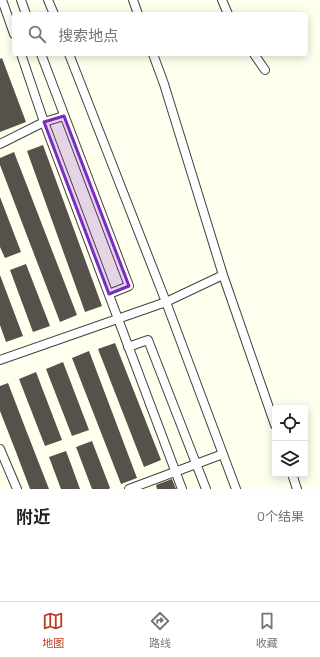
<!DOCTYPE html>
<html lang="zh">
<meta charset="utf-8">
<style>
body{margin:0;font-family:Bitter,"Noto Sans SC",serif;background:#f2f2f2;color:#202124}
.controls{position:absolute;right:12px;bottom:12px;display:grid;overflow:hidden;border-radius:4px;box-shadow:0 2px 10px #0003}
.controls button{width:36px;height:36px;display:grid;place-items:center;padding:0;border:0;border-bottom:1px solid #e0e0e0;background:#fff;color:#202124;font:20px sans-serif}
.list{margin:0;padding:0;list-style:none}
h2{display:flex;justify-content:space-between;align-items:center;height:52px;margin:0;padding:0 16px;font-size:17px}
h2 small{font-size:13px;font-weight:400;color:#757577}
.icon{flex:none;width:22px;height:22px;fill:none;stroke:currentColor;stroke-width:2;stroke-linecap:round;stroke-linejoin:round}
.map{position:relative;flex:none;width:320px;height:489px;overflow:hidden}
.search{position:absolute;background:#fff;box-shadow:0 2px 10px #0003;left:12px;right:12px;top:12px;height:44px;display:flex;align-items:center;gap:10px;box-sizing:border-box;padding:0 14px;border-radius:4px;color:#757577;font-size:15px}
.sheet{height:112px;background:#fff}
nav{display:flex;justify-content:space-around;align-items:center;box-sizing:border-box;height:56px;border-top:1px solid #e0e0e0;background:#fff;font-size:11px;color:#757577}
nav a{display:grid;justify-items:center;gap:2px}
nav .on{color:#c03b23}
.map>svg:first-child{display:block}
</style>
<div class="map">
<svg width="320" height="489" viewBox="0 0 320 489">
<rect width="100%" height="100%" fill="#ffe"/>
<path fill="#56514a" d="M2,58l24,64 -26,10v-73z
M43,145l59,161 -17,6 -58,-161z
M14,152l63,163 -17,7 -60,-157v-7z
M0,197l21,55 -16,6 -5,-11z
M26,264l24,62 -17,6 -23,-62z
M0,275l23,61 -17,6 -6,-17z
M115,343l46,117 -17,7 -46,-118z
M89,351l48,127 -16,6 -49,-126z
M63,362l26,68 -17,6 -26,-67z
M36,372l26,68 -17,6 -26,-67z
M8,383l18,47 23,59h-19l-14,-37 -16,-41v-25z
M92,441l18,47 -1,1h-17l-16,-42z
M66,451l6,16 8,22h-19l-12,-32z
M172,479l4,10h-19l-1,-4z"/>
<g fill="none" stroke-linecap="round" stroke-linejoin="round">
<defs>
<path id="minor" d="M2,0l12,34
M21,0l5,14
M48,0l6,14
M133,0l5,14
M222,0l6,14
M21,54l23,68 138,367
M41,54l88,232 -20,8
M69,54l97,248 70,187
M153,54l11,30 59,191 52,150
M254,54l11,16
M0,144l44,-22 20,-6
M128,347l20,-7 58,149
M0,360l166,-58 57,-27
M0,449l17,40
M292,474l5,15
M129,489l94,-35"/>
</defs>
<use href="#minor" stroke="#414141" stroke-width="10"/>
<use href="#minor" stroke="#fff" stroke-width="8"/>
</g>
<path fill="#7b2cbf" fill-opacity="0.2" stroke="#7b2cbf" stroke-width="3" stroke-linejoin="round" d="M64,116l65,170 -20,8 -65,-172z"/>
</svg>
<div class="controls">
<button><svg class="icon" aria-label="locate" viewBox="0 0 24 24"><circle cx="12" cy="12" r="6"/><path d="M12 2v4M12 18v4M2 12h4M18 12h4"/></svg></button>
<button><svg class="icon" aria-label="layers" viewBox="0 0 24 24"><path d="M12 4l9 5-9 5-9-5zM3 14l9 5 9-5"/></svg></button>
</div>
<div class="search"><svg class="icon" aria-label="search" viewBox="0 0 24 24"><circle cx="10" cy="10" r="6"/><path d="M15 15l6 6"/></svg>搜索地点</div>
</div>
<section class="sheet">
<h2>附近<small>0个结果</small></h2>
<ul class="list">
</ul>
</section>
<nav>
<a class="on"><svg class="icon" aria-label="map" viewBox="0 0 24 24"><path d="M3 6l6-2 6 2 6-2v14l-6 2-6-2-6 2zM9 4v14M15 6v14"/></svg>地图</a>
<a><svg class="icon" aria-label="directions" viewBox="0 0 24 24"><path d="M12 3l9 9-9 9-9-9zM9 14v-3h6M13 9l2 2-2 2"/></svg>路线</a>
<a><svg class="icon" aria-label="saved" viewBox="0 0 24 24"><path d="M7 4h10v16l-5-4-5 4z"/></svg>收藏</a>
</nav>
